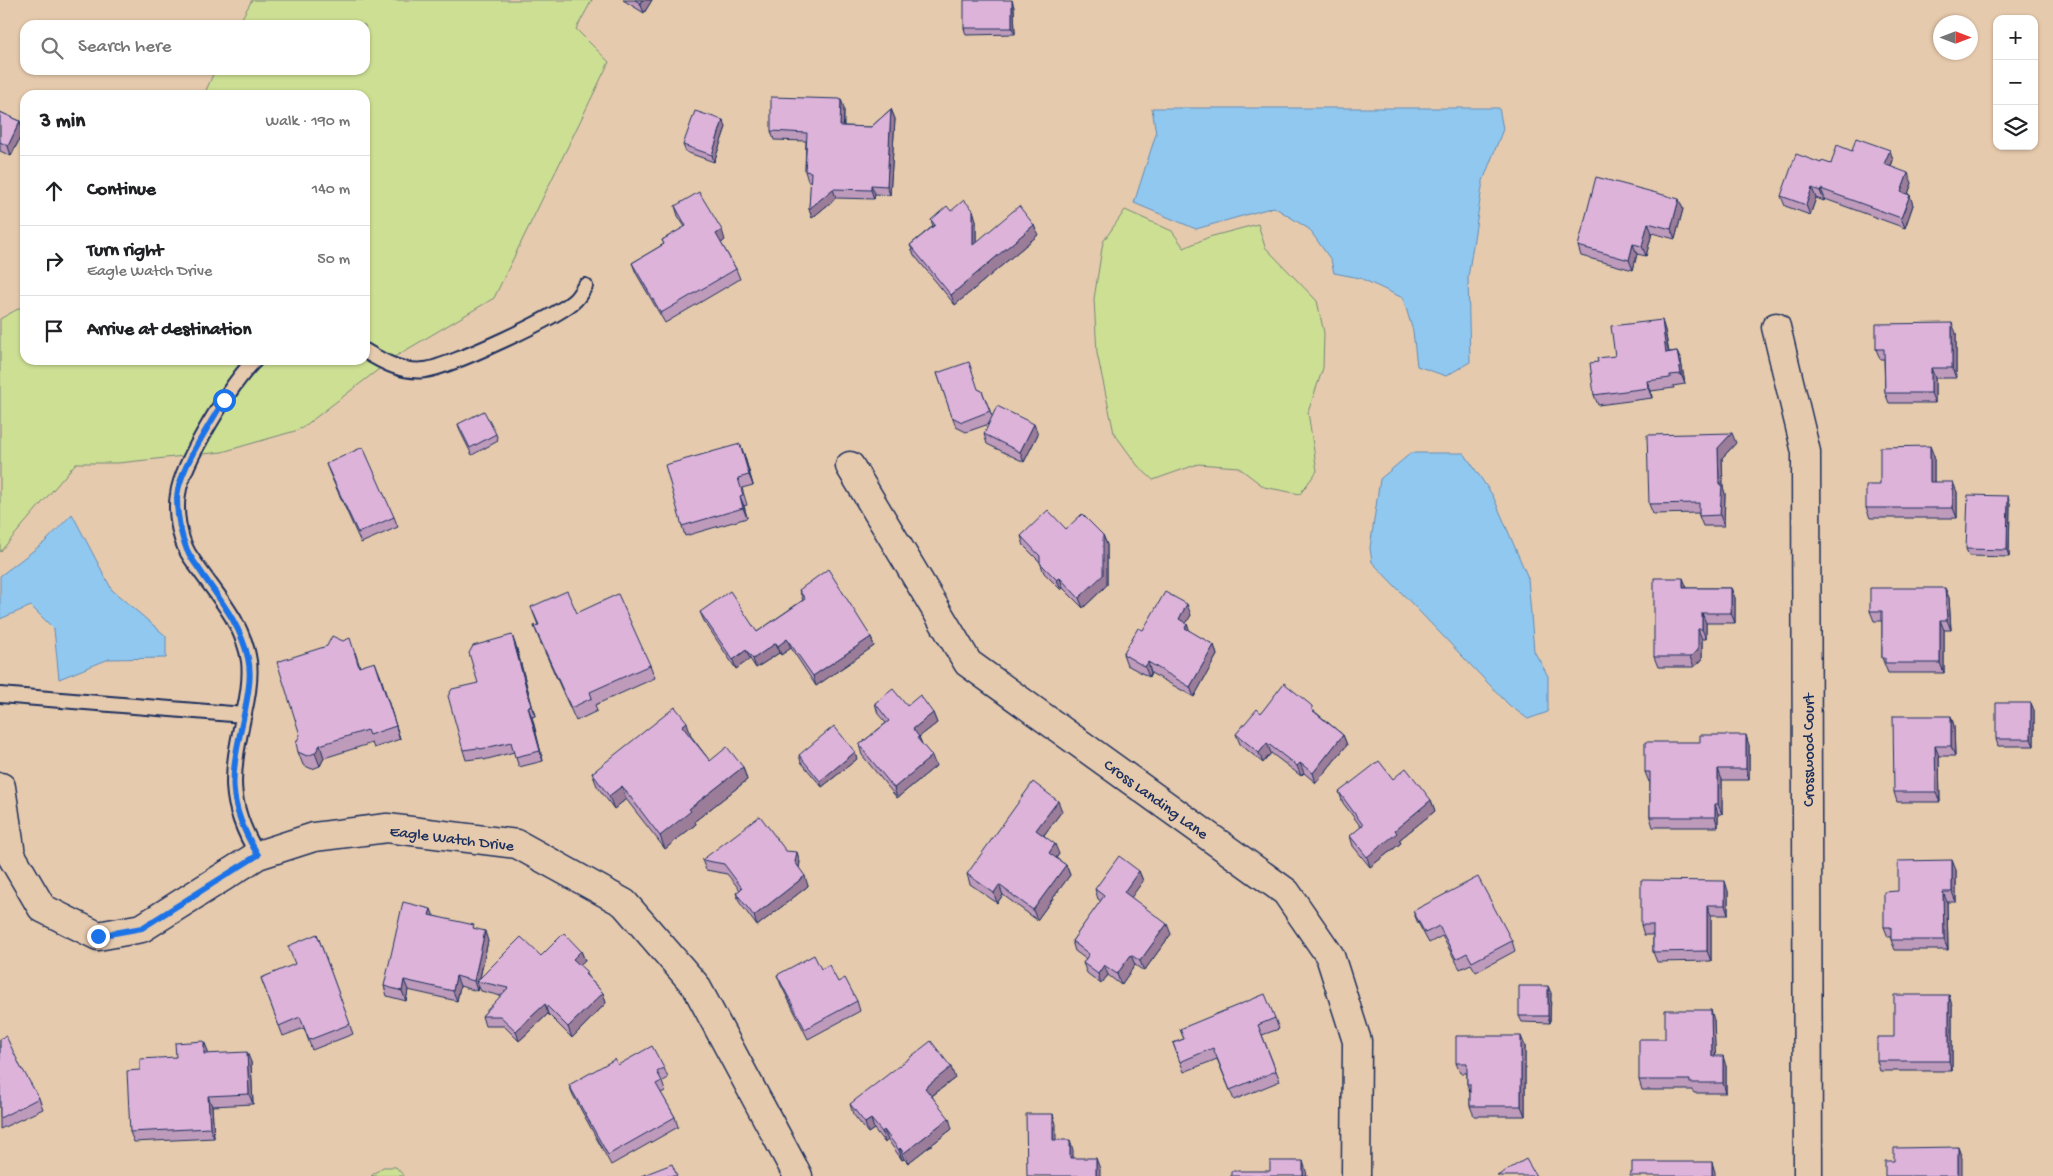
<!DOCTYPE html>
<meta charset="utf-8">
<style>
body{margin:0;font-family:"Gochi Hand",sans-serif;background:#f2f2f2;color:#202124}
.controls{position:absolute;right:15px;top:15px;display:grid;overflow:hidden;border-radius:10px;box-shadow:0 1px 4px #0004}
.controls button{width:45px;height:45px;display:grid;place-items:center;padding:0;border:0;border-bottom:1px solid #e0e0e0;background:#fff;color:#202124;font:25px sans-serif}
.compass{position:absolute;left:1933px;top:15px;width:45px;height:45px;border-radius:50%;background:#fff;box-shadow:0 1px 4px #0004;rotate:90deg}
.stop{position:absolute;width:15px;height:15px;margin:-11px;border:4px solid #1a73e8;border-radius:50%;background:#fff}
.stop.end{background:#1a73e8;border-color:#fff;box-shadow:0 1px 5px #0008}
.list{margin:0;padding:0;list-style:none}
h2{display:flex;justify-content:space-between;align-items:center;height:65px;margin:0;padding:0 20px;font-size:21px}
h2 small{font-size:16px;font-weight:400;color:#757577}
.list li{display:grid;grid-template-columns:32px 1fr auto;gap:15px;align-items:center;box-sizing:border-box;height:70px;padding:0 20px;border-top:1px solid #e0e0e0}
.list b{display:block;font-size:19px;white-space:nowrap}
.list p{margin:0;font-size:16px;white-space:nowrap;color:#757577}
.list em{font-size:16px;font-style:normal;color:#757577}
.icon{flex:none;width:28px;height:28px;fill:none;stroke:currentColor;stroke-width:2;stroke-linecap:round;stroke-linejoin:round}
.map{position:relative;flex:none;width:2053px;height:1176px;overflow:hidden}
.search{position:absolute;background:#fff;box-shadow:0 1px 4px #0004;left:20px;top:20px;width:350px;height:55px;display:flex;align-items:center;gap:12px;box-sizing:border-box;padding:0 18px;border-radius:15px;color:#757577;font-size:19px}
.panel{position:absolute;background:#fff;box-shadow:0 1px 4px #0004;left:20px;top:90px;width:350px;height:275px;border-radius:15px}
.map>svg:first-child{display:block}
</style>
<div class="map">
<svg width="2053" height="1176" viewBox="0 0 2053 1176">
<rect width="100%" height="100%" fill="#e6caad"/>
<filter id="ink" filterUnits="userSpaceOnUse"><feTurbulence type="fractalNoise" baseFrequency=".02" numOctaves="2"/><feDisplacementMap in="SourceGraphic" scale="10" xChannelSelector="R" yChannelSelector="G"/><feConvolveMatrix kernelMatrix="1 2 1 2 8 2 1 2 1" color-interpolation-filters="sRGB"/></filter>
<g filter="url(#ink)">
<path fill="#cddf93" stroke="#748778" d="M252,0h340l-16,29 33,33 -115,236 -98,58 -94,72 -7,3 -73,21 -104,11h-42l-76,89v-233l25,-14v55h340v-265h-161l11,-25h150v-45h-127z
M1125,210l47,21 12,17 25,-11 49,-13 7,23 52,54 7,32 -1,35 -15,44 9,59 -17,23 -36,-7 -26,-20 -40,-3 -45,16 -15,-14 -24,-33 -17,-80 -3,-54 9,-57z
M383,1167h13l8,9h-33z"/>
<path fill="#91c8ef" stroke="#628bb5" d="M1152,108h347l4,21 -20,52 -15,96 2,85 -24,14 -29,-10 -4,-35 -10,-33 -43,-20 -26,-5 -3,-13 -22,-31 -35,-22 -78,22 -62,-26 22,-69z
M1411,453h53l29,43 35,82 6,73 14,25v36l-20,7 -19,-14 -137,-143 -2,-14 10,-69z
M72,514l40,76 54,46v22l-57,1 -50,20 -5,-50 -23,-23 -31,13v-43l46,-35z"/>
<g fill="none" stroke-linecap="round" stroke-linejoin="round">
<defs>
<path id="lane" d="M365,351c18,11 38,22 60,19 24,-3 136,-54 151,-71 4,-4 6,-9 9,-13
M255,360c-23,22 -73,103 -77,134 -3,18 1,43 10,59 21,34 55,66 61,108 2,18 -1,35 -5,52 -12,59 -19,88 14,142
M0,695l244,20"/>
<path id="street" d="M1776,327l30,125 2,724
M850,466l118,197 318,229 44,64 27,85 -1,135
M1,787l10,68 31,53 56,28 44,-8 116,-73 56,-18 73,-9 130,16 107,59 72,83 102,190"/>
</defs>
<use href="#lane" stroke="#1b2f5e" stroke-width="18"/>
<use href="#street" stroke="#1b2f5e" stroke-width="31"/>
<use href="#lane" stroke="#e6caad" stroke-width="14"/>
<use href="#street" stroke="#e6caad" stroke-width="28"/>
</g>
<path fill="#be9abb" stroke="#1b2f5e" d="M623,0h29l-8,13z
M1014,7l1,27 -49,1 -2,-7z
M844,108v18l27,1 20,-18 4,10 -5,76 -15,-1 -1,5 -38,-1 -24,20 -3,-9 2,-28h-3l-3,-10 1,-30 -32,-1 -3,-9z
M0,112l20,9 3,11 -12,24 -11,-5z
M726,127l-12,35 -28,-10 -3,-7z
M1852,151l41,9 -2,7 21,16 -4,11 5,11 -8,23 -80,-29 -1,2 -8,-3 -6,17 -25,-9 -4,-10 40,-33 10,1z
M675,206l50,34 -4,3 15,26 4,10 -75,44 -29,-50 -4,-10 32,-19 -2,-4 23,-13 -7,-11z
M1683,209l-8,30 -23,-6 -6,23 -9,-2 -4,16 -52,-14 -3,-10z
M951,211l25,9v22l62,-7 -83,70 -41,-50 -4,-10 23,-19 -2,-6z
M1665,330l4,22 8,-1 4,10 4,23 -12,2 1,2 -23,3 1,7 -54,7 -4,-10 4,-33 17,-6z
M1956,333v45h-21v25h-46l-4,-10 -1,-34h-4l-4,-10z
M937,373l45,18 10,25 46,18 -14,28 -37,-18 -3,-10 5,-10 -23,8 -10,-5z
M458,424l38,10 2,7 -26,14 -12,-24z
M1736,443l-14,15 1,29 2,7 -1,32h-21l-4,-10v-3l-46,1 -4,-10z
M740,444l4,10 9,31 -11,3 5,17 -3,1 3,12 -62,18 -3,-10z
M1934,456v26l23,10v26h-87l-4,-10 14,-23z
M326,464l68,53 4,10 -37,16 -31,-69z
M2010,503l-1,54 -40,-1 -3,-7z
M1066,529l37,6 4,10v40l-24,23 -20,-20 -2,2 -17,-17 -4,-11 -16,-16 -3,-10z
M1687,588h44l4,10v25h-29v16h-4v21l-8,7h-36l-4,-10z
M1945,588l4,10 2,32h-7v43h-56l-6,-15v-37h-8l-4,-10z
M799,590l72,47 3,9 -58,40 -25,-38 -10,7 -2,-2 -23,15 -6,-9 -14,10 -32,-48 -4,-9 57,20 46,-32z
M531,607l46,6 73,52 5,13 -60,27 2,6 -21,10 -37,-82 -5,-13 4,-1z
M1191,615l-5,8 1,1 3,8 24,13 3,10 -23,42 -43,-24 -2,4 -22,-12 -4,-11 20,-24z
M516,646l19,70 -3,1 11,44 -24,6 -5,-15 -30,8 -2,-2 -16,2 -3,-10 15,-67z
M355,652l5,15 20,8 20,64 -26,9 -2,-5 -48,15 -4,8 -8,3 -9,-4 -5,-13z
M875,703l32,3 26,7 4,10 -18,14 3,7 14,22 -39,32 -35,-43 -3,-10 27,-22 -8,-9z
M2034,710v36h-36l-2,-7z
M1314,711l29,24 4,10 -31,38 -12,-10 -3,3 -30,-23 -8,10 -23,-19 -4,-10 25,-21z
M1951,716l3,10 1,30h-16l1,46h-43l-3,-10z
M691,736l19,25 33,6 4,13 -52,41 1,3 -31,25 -39,-50 -12,10 -17,-23 -5,-13z
M1749,745v35h-27v34h-4v13h-65l-3,-10v-35h-1l-4,-10z
M799,755l58,4 -35,28 -21,-25z
M1393,779l38,21 4,11 -36,29 2,3 -31,24 -17,-21 -3,-10 11,-9 -18,-24 -4,-11z
M1062,811l-18,24 15,19 -3,4 10,7 4,10 -33,45 -34,-25 -6,8 -27,-19 -3,-10z
M786,851l14,11 -1,6 9,18 -51,40 -17,-23 -4,-10 4,-3 -13,-16 -21,-4 -4,-10z
M1956,870v32h-9l1,48h-53l-4,-10v-3h-3l-4,-10 14,-36z
M1139,871l4,10 -12,16 40,37 -27,37 -9,-6 -14,20 -13,-10 -7,9 -14,-11 -4,-10 3,-4 -11,-8 -3,-10 29,-40 -3,-2 -3,-10z
M1728,891v24h-17v46l-54,1 -4,-10v-17h-9l-3,-10z
M1413,911l99,30 3,10 -39,21 -5,-8 -11,5 -18,-33 -13,7 -12,-22z
M434,916l41,13 13,12 -8,37 61,-22 40,-5 4,10 -5,5 9,12 14,15 3,10 -34,35 -24,-24 -29,27 -15,-15h-19l-3,-10 19,-20 -20,-5 -3,-6 -1,6 -17,-5 -3,15 -49,-11 -2,11 -19,-5 -3,-10z
M317,934l36,100 -41,16 -8,-22 -21,8 -22,-58 34,-13z
M821,969l17,13 19,19 3,10 -52,28 -27,-54 -4,-10z
M1551,993l-1,30 -28,-1 -3,-6z
M1952,1005v66h-72l-3,-10 17,-24z
M1275,1018l4,11 -17,6 18,46 -46,19 -17,-41 -33,13 -11,-29 11,-4 -4,-10z
M1714,1020l1,36 11,10v27h-32l-2,-3h-50l-3,-10 26,-41z
M0,1039l22,31 17,28 4,11 -43,20z
M204,1041l4,13 43,8 2,42 -41,2 2,32 -80,4 -4,-10 10,-62 36,-13z
M1525,1046v70h-51l-4,-10v-13l-3,-9v-11h-7l-4,-10z
M618,1065l46,3 4,10 -6,4 3,9 -4,2 14,24 3,10 -67,38 -38,-70 -4,-10z
M955,1078l-23,18 20,33 -44,34 -4,-4 -2,1 -14,-20 -3,3 -11,-14 -6,4 -15,-19 -3,-10z"/>
<path fill="#9b7d99" stroke="#1b2f5e" d="M642,0h10l-8,13 -4,-10z
M1012,0l2,7 1,27 -3,-6z
M841,99l3,9 -1,27 -3,-9z
M891,109l4,10 -5,76 -3,-9z
M723,120l3,7 -12,35 -2,-7z
M20,121l3,11 -12,24 -3,-10z
M1890,150l3,10 -5,15 -4,-11z
M1908,173l4,10 -7,19 -4,-10z
M871,185l4,9 -1,5 -3,-9z
M1812,188l4,10 -6,17 -4,-10z
M833,189l3,9 -24,20 -3,-9z
M1821,189l4,10 -1,2 -4,-10z
M1910,195l3,10 -8,23 -4,-10z
M1679,199l4,10 -8,30 -4,-10z
M973,210l3,10v35l-3,-10z
M1648,223l4,10 -6,23 -4,-10z
M1034,225l4,10 -83,70 -4,-10z
M722,230l3,10 -5,4 -4,-10z
M1633,244l4,10 -4,16 -4,-10z
M1662,320l3,10 5,33 -4,-10z
M1952,323l4,10v45l-4,-10z
M1677,351l4,10 4,23 -4,-10z
M1931,368l4,10v25l-4,-10z
M1647,381l4,10 1,7 -4,-10z
M1034,424l4,10 -14,28 -4,-10z
M1732,433l4,10 -14,15 1,29 2,7 -1,32 -4,-11 -2,-67z
M740,444l4,10 9,31 -4,-10z
M1930,446l4,10v36l-4,-10z
M1953,482l4,10v26l-4,-10z
M740,496l4,10 3,12 -4,-10z
M2008,496l2,7 -1,54 -2,-7z
M1103,535l4,10v40l-24,23 -4,-10z
M1060,578l3,10 -2,2 -4,-10z
M1683,578l4,10h-4z
M1731,588l4,10v25l-4,-10z
M1945,588l4,10 2,32 -4,-10z
M1187,604l4,11 -8,14 -4,-10z
M1702,613l4,10v16l-4,-10z
M1940,620l4,10v43l-4,-10z
M1187,624l4,10 -6,-6z
M1698,629l4,10v21l-8,7 -4,-10z
M512,635l4,11 19,70 -4,-10z
M871,637l3,9 -58,40 -3,-10z
M787,639l4,9 -10,7 -3,-9z
M776,643l3,10 -23,15 -3,-9z
M1214,645l3,10 -23,42 -4,-10z
M746,650l4,9 -14,10 -3,-9z
M375,662l5,13 20,64 -4,-13z
M1148,662l3,11 -2,4 -4,-10z
M2031,703l3,7v36l-3,-7z
M528,707l4,10 11,44 -3,-10z
M933,713l4,10 -18,14 4,10 -2,1 -8,-19z
M1951,716l3,10 1,30 -4,-10z
M687,722l4,14 -4,3 -5,-13z
M1343,735l4,10 -31,38 -3,-10z
M1746,735l3,10v35l-3,-11z
M1267,743l4,10 -8,10 -4,-10z
M320,745l4,13 -4,8 -5,-13z
M1935,746l4,10 1,46 -4,-10z
M855,752l2,7 -35,28 -2,-6z
M932,756l4,10 -39,32 -3,-10z
M1300,763l4,10 -3,3 -4,-10z
M743,767l4,13 -52,41 1,3 -31,25 -5,-13 29,-27z
M1718,769l4,11v34l-4,-10z
M622,786l4,13 -12,10 -5,-13z
M1431,800l4,11 -36,29 2,3 -31,24 -3,-10 28,-27z
M1058,801l4,10 -22,29 -4,-10z
M1715,804l3,10v13l-3,-10z
M1055,844l4,10 -7,9 -3,-10z
M797,852l3,10 -2,10 -3,-10z
M1952,860l4,10v32l-4,-10z
M1066,865l4,10 -33,45 -4,-10z
M1139,871l4,10 -15,21 -4,-10z
M805,876l3,10 -51,40 -3,-10z
M1725,881l3,10v24l-3,-10z
M999,885l4,10 -6,8 -3,-10z
M1943,892l4,10 1,48 -4,-10z
M1707,905l4,10v46l-4,-10z
M431,909l4,10 -6,-4z
M1167,924l4,10 -27,37 -4,-10z
M485,931l3,10 -9,41 -2,-1 1,4 -1,6 -3,-10z
M581,951l4,10 -9,8 -3,-10z
M1131,955l4,10 -14,20 -4,-11z
M1104,965l4,10 -7,9 -3,-10z
M456,976l4,10 -3,15 -4,-10z
M404,980l4,10 -2,11 -4,-10z
M1548,986l3,7 -1,30 -2,-7z
M603,993l3,10 -34,35 -4,-11z
M1949,995l3,10v66l-3,-10z
M545,1004l3,10 -29,27 -3,-10z
M1711,1010l3,10 2,46 -4,-10z
M1521,1036l4,10v70l-4,-10z
M204,1041l4,10v13l-4,-10z
M247,1052l4,10 2,42 -4,-10z
M1723,1056l3,10v27l-3,-10z
M951,1067l4,11 -26,20 -4,-10z
M208,1096l4,10 2,32 -4,-10z
M1053,1114l3,10v26l-3,-10z
M949,1118l3,11 -44,34 -4,-10z
M871,1119l3,10 -6,4 -3,-10z
M884,1130l4,10 -3,3 -3,-11z
M1070,1140l3,10v19l-3,-11z
M1958,1147l4,11v18h-4z
M900,1148l4,11 -2,1 -3,-10z
M1096,1158l4,11v7h-4z
M1303,1161l3,10 1,5h-4z
M1712,1162l3,10v4h-3z"/>
<path fill="#ddb3da" stroke="#1b2f5e" d="M635,0h7l-2,3z
M964,0h48v28h-48z
M771,97l70,2 -1,27 31,1 20,-18 -4,77 -16,-1v5l-38,-1 -24,20 2,-37 -6,-1 2,-38 -36,-2z
M695,111l28,9 -11,35 -29,-10z
M0,112l20,9 -12,25 -8,-4z
M1856,138l34,12 -6,14 24,9 -7,19 9,3 -9,23 -80,-29 -1,2 -8,-3 -6,17 -25,-9 15,-42 25,9 1,-2 9,3 6,-19 15,6z
M1596,177l83,22 -8,30 -23,-6 -6,23 -9,-2 -4,16 -51,-14z
M699,192l23,38 -6,4 20,35 -75,44 -29,-50 32,-19 -2,-4 24,-14 -11,-20z
M964,200l9,10v35l46,-39 15,19 -83,70 -41,-50 25,-20 -4,-5 16,-14 4,5z
M1662,320l4,33 11,-2 4,23 -11,1v3l-23,3 1,7 -54,7 -4,-32 8,-1 -1,-4 18,-2 -4,-30z
M1952,323v45h-21v25h-46l-1,-44h-8v-25z
M969,362l9,27 4,2 8,20 -28,11 -10,-5 -15,-44z
M997,406l37,18 -14,28 -36,-18z
M484,411l12,23 -26,14 -12,-24z
M1732,433l-14,15 1,36h3l-2,31 -21,1v-13l-50,1 -2,-69z
M740,444l9,31 -11,3 5,17 -3,1 3,12 -61,18 -17,-61z
M1930,446v36h23v26h-87v-23h14v-38z
M363,447l31,70 -36,16 -32,-69z
M1968,495l40,1 -1,54 -41,-1z
M1048,510l18,19 16,-15 21,21v40l-24,23 -19,-20 -3,2 -17,-17v-7l-19,-20z
M828,569l43,68 -58,39 -26,-37 -9,7 -2,-3 -23,16 -7,-9 -13,10 -33,-48 30,-21 27,41 48,-33 -6,-9z
M1654,578h29v10h48v25h-29v16h-4v21l-8,7h-36z
M1870,588h75l2,32h-7v43h-55v-5h-3v-47h-12z
M567,591l10,22 41,-19 32,71 -60,27 2,6 -21,10 -37,-82 5,-1 -8,-18z
M1165,592l22,12 -8,15 8,5 -2,4 29,17 -24,42 -42,-25 -3,5 -22,-13 15,-26 5,2z
M512,635l19,71 -3,1 12,44 -25,6 -4,-15 -30,7 -3,-1 -15,2 -15,-54 4,-7 26,-6 -9,-30 4,-7z
M332,636l11,5 7,-3 9,29 16,-5 21,64 -27,9 -2,-5 -47,15 -5,8 -8,3 -9,-4 -2,-9 4,-8 -23,-73 50,-16z
M1284,683l28,23v4l31,25 -30,38 -13,-10 -3,3 -30,-23 -8,10 -23,-19 21,-25 4,4z
M893,689l14,17 13,-11 13,18 -20,16 6,8 -2,1 15,18 -38,32 -35,-43 30,-24 -14,-18z
M1996,703h35v36h-35z
M675,707l12,15 -5,4 28,35 17,-14 16,20 -54,42 2,2 -31,25 -38,-50 -13,10 -17,-23z
M1893,716h58v30h-16l1,46h-42z
M834,726l21,26 -35,29 -21,-26z
M1700,735h46v34h-28v35h-3v13h-65v-45h-5v-30h55z
M1379,761l14,18 13,-11 25,32 -36,30 2,3 -30,24 -17,-21 13,-11 -24,-33z
M1033,782l25,19 -22,29 19,14 -6,9 17,12 -33,45 -34,-25 -5,8 -27,-19z
M760,816l26,35 11,1 -2,10 10,14 -51,40 -18,-23 6,-5 -18,-24 -22,-4z
M1119,856l20,15 -15,21 43,32 -27,37 -9,-6 -14,19 -13,-9 -6,9 -15,-11 6,-9 -17,-13 32,-45 -9,-7z
M1952,860v32h-9l1,48h-53v-13h-7v-35l14,-1v-30z
M1478,877l34,64 -40,21 -5,-9 -11,6 -17,-33 -14,7 -12,-22z
M1641,880l84,1v24h-18v46l-54,1v-27h-12z
M403,902l28,7 -2,6 45,10 -1,3 12,3 -11,50 -18,-5 -3,15 -49,-11 -2,11 -18,-5z
M564,933l17,18 -8,8 14,13 -2,2 18,19 -35,34 -23,-23 -29,27 -16,-15h-18l26,-28 -31,-7 44,-44 20,19z
M317,934l33,90 -41,16 -9,-23 -21,9 -18,-48 34,-14 -7,-18z
M814,955l7,14 8,-4 9,17 7,-4 12,23 -52,28 -28,-54z
M1519,986h29v30h-29z
M1265,994l10,24 -17,7 18,46 -46,19 -17,-42 -33,14 -7,-19 11,-4 -4,-10z
M1894,995h55v66h-72v-24h17z
M1665,1010h46l1,46h11v27h-33v-3h-51v-41h26z
M6,1036l16,34h1l16,28 -39,20v-79z
M1456,1036h65v70h-51v-22h-3v-21h-11z
M204,1041v13l43,-2 2,42 -41,2 2,32 -80,4 -3,-61 13,-1v-11l36,-2 -1,-14z
M931,1041l20,26 -26,21 24,30 -45,35 -4,-5 -1,2 -15,-20 -2,2 -11,-13 -6,4 -15,-19z
M652,1046l12,22 -7,4 5,9 -6,3 19,33 -67,38 -39,-70 46,-26 3,6z
M1026,1114h27v26h17v18h26v18h-69z
M1958,1147v29h-73v-15h9v-13z
M1526,1159l10,17h-39z
M1270,1161h33v15h-72v-5h39z
M1632,1162h80v14h-82v-3h2z
M672,1164l5,12h-36z"/>
</g>
<g fill="none" stroke-linecap="round" stroke-linejoin="round" filter="url(#ink)">
<path stroke="#1a73e8" stroke-width="6" d="M98,936l44,-8 116,-73c-35,-57 -26,-83 -13,-145 3,-17 7,-35 3,-52 -7,-32 -27,-57 -45,-83 -5,-8 -12,-16 -16,-25 -7,-17 -10,-34 -10,-52 1,-27 33,-74 47,-98"/>
</g>
<g text-anchor="middle" stroke-width="4" stroke-linejoin="round" paint-order="stroke">
<g font-size="16" fill="#1b2f5e" stroke="#e6caad">
<text transform="translate(1807 750) rotate(-90)" y="6">Crosswood Court</text>
<text transform="translate(1157 798) rotate(36)" y="6">Cross Landing Lane</text>
<text transform="translate(452 837) rotate(7)" y="6">Eagle Watch Drive</text>
</g>
</g>
</svg>
<div class="controls">
<button>+</button>
<button>−</button>
<button><svg class="icon" aria-label="layers" viewBox="0 0 24 24"><path d="M12 4l9 5-9 5-9-5zM3 14l9 5 9-5"/></svg></button>
</div>
<svg class="compass" viewBox="-18 -18 36 36"><path d="M0-13l5 13h-10z" fill="#e53935"/><path d="M0 13l5-13h-10z" fill="#757577"/></svg>
<div class="stop" style="left:224px;top:400px"></div>
<div class="stop end" style="left:98px;top:936px"></div>
<div class="search"><svg class="icon" aria-label="search" viewBox="0 0 24 24"><circle cx="10" cy="10" r="6"/><path d="M15 15l6 6"/></svg>Search here</div>
<section class="panel">
<h2>3 min<small>Walk · 190 m</small></h2>
<ul class="list">
<li><svg class="icon" aria-label="ahead" viewBox="0 0 24 24"><path d="M12 20V5M6 11l6-6 6 6"/></svg><div><b>Continue</b></div><em>140 m</em></li>
<li><svg class="icon" aria-label="right" viewBox="0 0 24 24"><path d="M7 20v-9h11M14 6l5 5-5 5"/></svg><div><b>Turn right</b><p>Eagle Watch Drive</p></div><em>50 m</em></li>
<li><svg class="icon" aria-label="arrive" viewBox="0 0 24 24"><path d="M6 21V4h12l-3 4 3 4H6"/></svg><div><b>Arrive at destination</b></div></li>
</ul>
</section>
</div>
